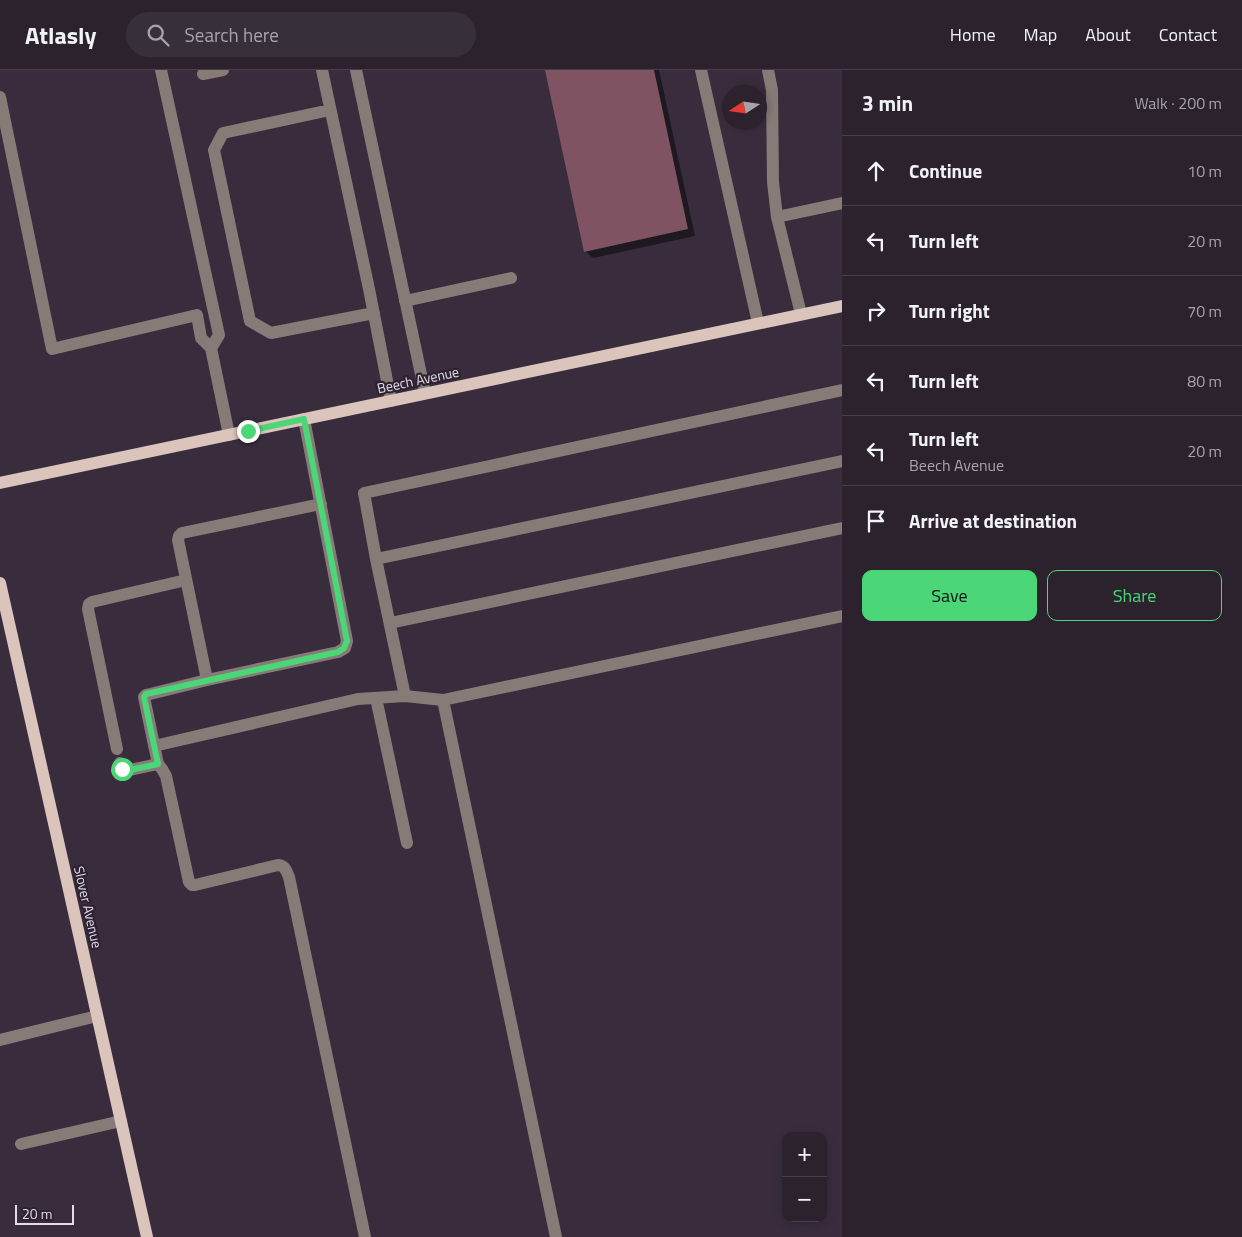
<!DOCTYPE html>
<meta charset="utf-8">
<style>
body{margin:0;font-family:"Titillium Web",sans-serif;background:#372f3a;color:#f1f3f6}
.controls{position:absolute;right:15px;bottom:15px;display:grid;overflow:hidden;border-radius:10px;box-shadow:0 2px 8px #0003}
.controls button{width:45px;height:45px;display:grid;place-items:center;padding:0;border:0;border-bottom:1px solid #473f4a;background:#2b222e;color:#f1f3f6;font:25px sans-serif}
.compass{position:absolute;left:722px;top:15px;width:45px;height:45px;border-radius:50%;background:#2b222e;box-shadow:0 2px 8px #0003;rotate:258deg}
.scale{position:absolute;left:15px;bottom:12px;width:59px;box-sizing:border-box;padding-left:5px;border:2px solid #e4dce7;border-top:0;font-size:14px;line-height:18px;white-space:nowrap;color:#e4dce7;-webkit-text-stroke:4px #2e2332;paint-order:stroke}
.stop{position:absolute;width:15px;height:15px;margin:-11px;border:4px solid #4bd677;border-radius:50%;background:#fff}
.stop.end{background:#4bd677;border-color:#fff;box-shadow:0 1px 5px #0008}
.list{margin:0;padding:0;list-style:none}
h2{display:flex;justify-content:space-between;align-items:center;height:65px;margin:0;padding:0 20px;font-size:21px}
h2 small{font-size:16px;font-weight:400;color:#a6a4aa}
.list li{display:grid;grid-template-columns:32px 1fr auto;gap:15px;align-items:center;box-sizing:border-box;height:70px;padding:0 20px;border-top:1px solid #473f4a}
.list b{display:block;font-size:19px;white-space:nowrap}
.list p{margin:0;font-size:16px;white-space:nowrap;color:#a6a4aa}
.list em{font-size:16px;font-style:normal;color:#a6a4aa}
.actions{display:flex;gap:10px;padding:15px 20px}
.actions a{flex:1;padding:11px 0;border:1px solid #4bd677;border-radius:10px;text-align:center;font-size:18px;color:#4bd677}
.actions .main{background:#4bd677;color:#111}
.icon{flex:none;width:28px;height:28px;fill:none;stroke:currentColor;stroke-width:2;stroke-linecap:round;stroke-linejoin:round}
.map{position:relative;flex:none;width:842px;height:1167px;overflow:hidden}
header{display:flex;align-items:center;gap:30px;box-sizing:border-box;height:70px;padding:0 25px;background:#2b222e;border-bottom:1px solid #473f4a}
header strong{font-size:24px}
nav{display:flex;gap:28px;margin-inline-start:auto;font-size:18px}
.search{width:350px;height:45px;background:#372f3a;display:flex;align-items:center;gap:12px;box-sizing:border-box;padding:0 18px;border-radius:28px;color:#a6a4aa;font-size:19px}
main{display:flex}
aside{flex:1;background:#2b222e}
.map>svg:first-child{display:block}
</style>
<header>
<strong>Atlasly</strong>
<div class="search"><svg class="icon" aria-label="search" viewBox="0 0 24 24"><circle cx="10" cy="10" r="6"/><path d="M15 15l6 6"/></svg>Search here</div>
<nav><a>Home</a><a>Map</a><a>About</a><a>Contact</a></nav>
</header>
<main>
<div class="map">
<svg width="842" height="1167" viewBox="0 0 842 1167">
<rect width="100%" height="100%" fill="#392d3d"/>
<path fill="#0007" d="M546,0h113l36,166 -102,22 -8,-7z"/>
<path fill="#7f5361" d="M545,0h109l34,159 -104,23z"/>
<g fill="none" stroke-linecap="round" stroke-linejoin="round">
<path stroke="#867b77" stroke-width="12" d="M322,0l47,219 22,112
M356,0l69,323
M701,0l57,253
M768,0l4,20 1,92 4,35 65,-14
M203,4l20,-4
M0,27l52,252 145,-34 4,23 10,10 8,-13 -58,-265
M330,40l-107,23 -9,17 36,171 21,12 103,-20
M777,147l24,97
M405,231l106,-23
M211,278l18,87
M304,349l43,222 -2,7 -7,4 -131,28 -29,-140 1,-4 3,-3 139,-29
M376,489l466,-98
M390,553l452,-95
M207,610l-61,15 -2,2 14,67 4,5 4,7 23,106 3,3h3l83,-20c8,1 8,6 11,12l76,360
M405,626l-29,-137 -12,-66 478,-103
M376,628l31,145
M154,676l204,-47 47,-3 38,4
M117,679l-29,-140 1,-5 3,-2 94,-22
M120,693l1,6 4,2 33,-7
M0,970l97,-24
M21,1074l100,-23
M556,1167l-113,-537 399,-84"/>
<path stroke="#dac4bb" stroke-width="12" d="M0,413l842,-177
M0,513l147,654"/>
</g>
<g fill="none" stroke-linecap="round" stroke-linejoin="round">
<path stroke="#4bd677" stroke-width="6" d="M122,699l3,2 33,-7 -14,-67 2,-3 192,-42 6,-4 3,-7 -43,-222 -56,12"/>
</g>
<g text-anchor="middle" stroke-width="4.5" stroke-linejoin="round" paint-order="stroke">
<g font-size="14" fill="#e4dce7" stroke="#2e2332">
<text transform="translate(418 310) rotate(-12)" y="5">Beech Avenue</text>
<text transform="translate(88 837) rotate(77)" y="5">Slover Avenue</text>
</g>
</g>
</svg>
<div class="controls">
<button>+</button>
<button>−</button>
</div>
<svg class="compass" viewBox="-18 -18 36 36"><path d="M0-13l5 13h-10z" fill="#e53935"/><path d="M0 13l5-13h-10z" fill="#a6a4aa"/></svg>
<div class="scale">20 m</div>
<div class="stop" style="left:122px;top:699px"></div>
<div class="stop end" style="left:248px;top:361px"></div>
</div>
<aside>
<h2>3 min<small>Walk · 200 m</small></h2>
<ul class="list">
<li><svg class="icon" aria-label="ahead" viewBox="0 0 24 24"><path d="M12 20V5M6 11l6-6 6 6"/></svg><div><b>Continue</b></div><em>10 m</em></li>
<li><svg class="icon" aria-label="left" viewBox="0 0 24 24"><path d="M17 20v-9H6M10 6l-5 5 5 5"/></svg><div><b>Turn left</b></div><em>20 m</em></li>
<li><svg class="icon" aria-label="right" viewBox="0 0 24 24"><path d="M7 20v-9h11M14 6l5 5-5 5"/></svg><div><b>Turn right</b></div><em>70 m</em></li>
<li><svg class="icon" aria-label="left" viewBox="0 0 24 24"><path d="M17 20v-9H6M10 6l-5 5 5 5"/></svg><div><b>Turn left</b></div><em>80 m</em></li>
<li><svg class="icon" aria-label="left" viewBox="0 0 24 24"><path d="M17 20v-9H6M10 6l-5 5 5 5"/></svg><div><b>Turn left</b><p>Beech Avenue</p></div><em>20 m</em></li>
<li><svg class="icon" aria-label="arrive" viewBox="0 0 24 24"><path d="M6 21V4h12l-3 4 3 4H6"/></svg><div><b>Arrive at destination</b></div></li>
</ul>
<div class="actions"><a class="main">Save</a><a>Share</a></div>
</aside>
</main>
